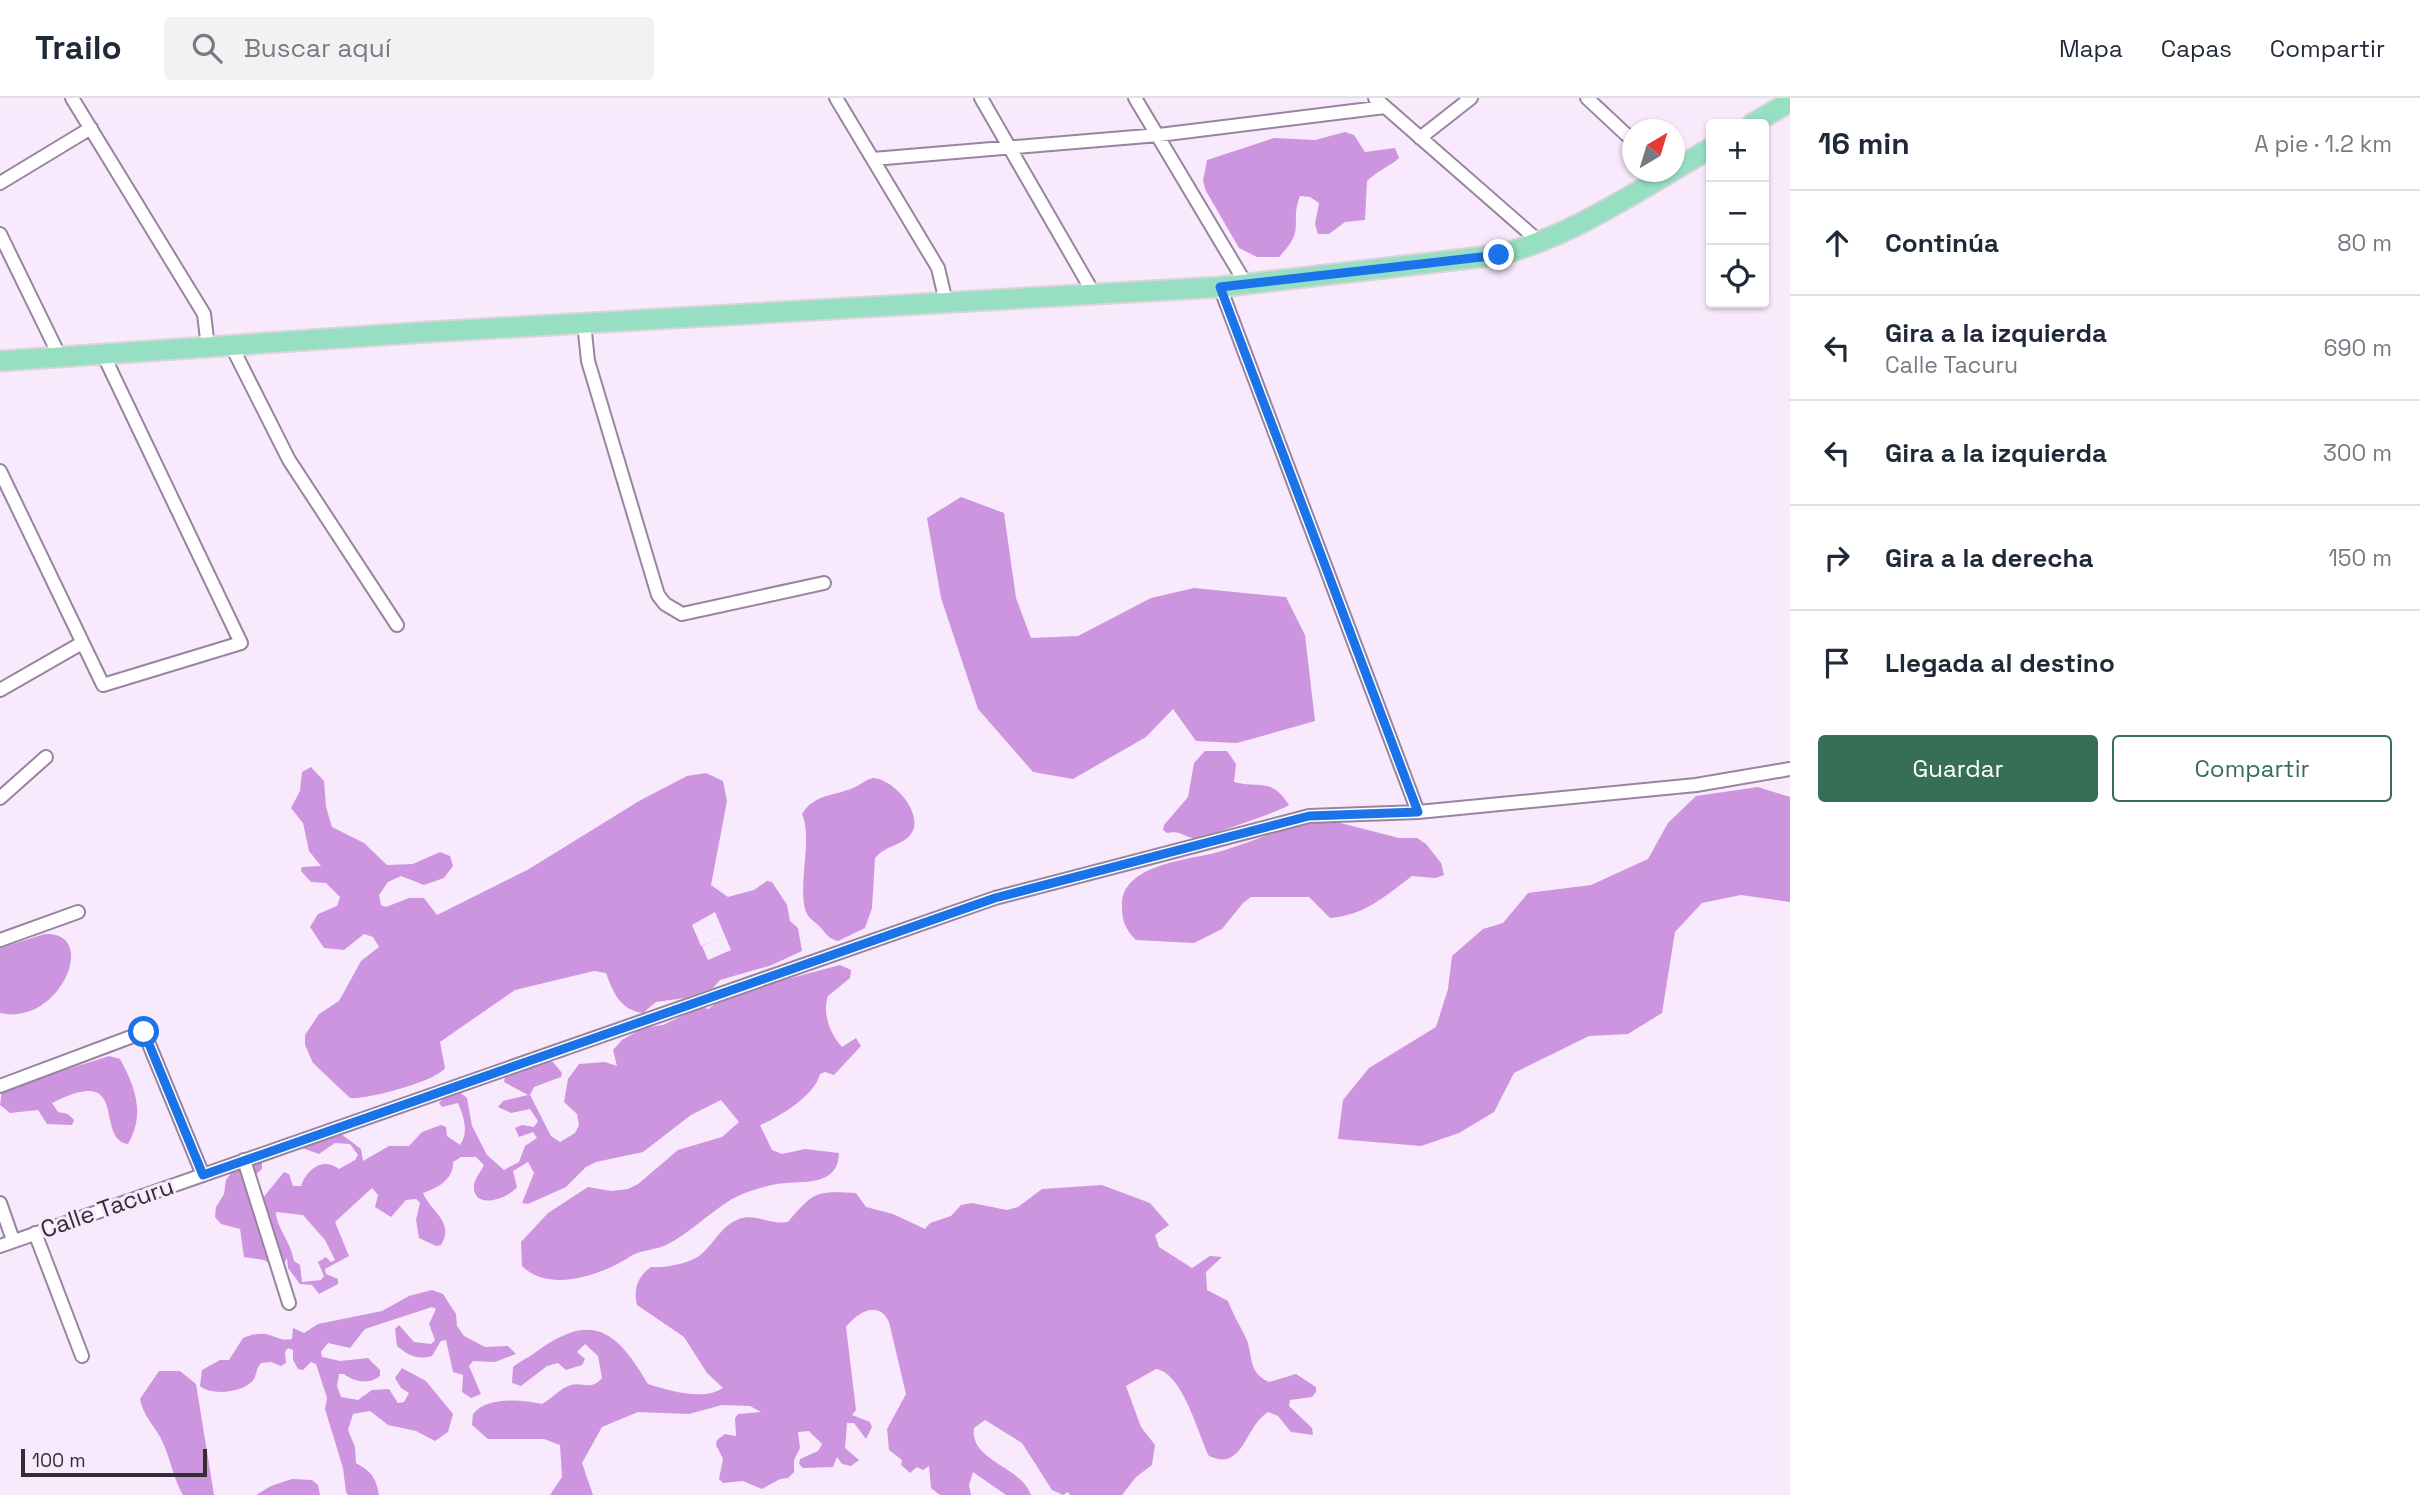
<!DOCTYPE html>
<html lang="es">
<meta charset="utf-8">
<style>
body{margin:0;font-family:"Space Grotesk",sans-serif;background:#f2f2f3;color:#1f2937}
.controls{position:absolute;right:21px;top:21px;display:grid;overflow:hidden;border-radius:7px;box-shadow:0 2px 5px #0004}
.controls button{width:63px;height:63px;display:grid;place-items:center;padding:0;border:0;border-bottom:2px solid #e0e1e3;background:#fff;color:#1f2937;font:35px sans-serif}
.compass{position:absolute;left:1622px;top:21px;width:63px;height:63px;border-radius:50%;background:#fff;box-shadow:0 2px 5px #0004;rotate:38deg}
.scale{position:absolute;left:21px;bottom:18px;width:186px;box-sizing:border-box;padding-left:7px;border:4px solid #342b37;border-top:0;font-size:19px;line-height:24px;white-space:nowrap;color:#342b37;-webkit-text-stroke:5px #f8eafc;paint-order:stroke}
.stop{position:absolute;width:21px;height:21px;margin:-16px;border:5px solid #1a73e8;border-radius:50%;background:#fff}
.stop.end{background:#1a73e8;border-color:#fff;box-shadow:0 2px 7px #0008}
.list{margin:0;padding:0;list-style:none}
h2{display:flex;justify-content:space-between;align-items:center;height:91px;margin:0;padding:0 28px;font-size:30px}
h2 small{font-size:23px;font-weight:400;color:#747a83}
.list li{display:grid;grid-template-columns:46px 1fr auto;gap:21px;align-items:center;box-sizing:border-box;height:105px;padding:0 28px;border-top:2px solid #e0e1e3}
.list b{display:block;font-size:26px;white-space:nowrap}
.list p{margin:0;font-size:23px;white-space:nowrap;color:#747a83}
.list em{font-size:23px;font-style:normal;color:#747a83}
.actions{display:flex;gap:14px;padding:21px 28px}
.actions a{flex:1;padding:16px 0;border:2px solid #366f56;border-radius:7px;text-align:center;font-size:24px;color:#366f56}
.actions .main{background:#366f56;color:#fff}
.icon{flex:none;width:38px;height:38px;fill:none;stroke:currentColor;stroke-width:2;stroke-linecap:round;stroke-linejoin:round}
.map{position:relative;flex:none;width:1790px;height:1397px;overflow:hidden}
header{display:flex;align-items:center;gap:42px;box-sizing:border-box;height:98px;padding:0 35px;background:#fff;border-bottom:2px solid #e0e1e3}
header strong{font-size:33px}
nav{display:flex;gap:38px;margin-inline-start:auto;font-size:24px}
.search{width:490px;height:63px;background:#f2f2f3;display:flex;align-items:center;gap:18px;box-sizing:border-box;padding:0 24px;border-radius:7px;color:#747a83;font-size:26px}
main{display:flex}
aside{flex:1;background:#fff}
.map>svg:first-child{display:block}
</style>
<header>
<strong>Trailo</strong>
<div class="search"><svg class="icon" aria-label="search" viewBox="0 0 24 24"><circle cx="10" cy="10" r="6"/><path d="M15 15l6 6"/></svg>Buscar aquí</div>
<nav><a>Mapa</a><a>Capas</a><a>Compartir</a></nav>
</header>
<main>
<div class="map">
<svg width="1790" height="1397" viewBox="0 0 1790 1397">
<rect width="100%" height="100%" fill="#f8eafc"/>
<path fill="#cd94df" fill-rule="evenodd" d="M1345,34l9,3 11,17 30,-4 4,10c-10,9 -22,13 -32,23l-2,39 -20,2 -16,12h-11l-3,-10 4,-21 -9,-6 -10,-1c-11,28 7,32 -21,61h-22l-18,-9 -33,-57 -3,-10 4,-21 67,-22 41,2z
M961,399l43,16 12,85 15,40 47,-2 73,-38 43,-10 92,9 19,38 10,86 -78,22 -41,-2 -23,-32 -27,28 -73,42 -40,-7 -55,-63 -37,-111 -14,-80z
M1205,653h22l9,13 -2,18c27,7 37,-5 55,23 -8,6 -89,34 -96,33 -12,-2 -11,-8 -26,-5l-4,-3 1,-5 24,-28 6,-34z
M311,669l13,14 2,26 6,20 32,16 23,22 26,-1 27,-12 10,4 3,10 -9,12 -20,7 -23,-9 -13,6 -9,13 2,10 5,2 23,-9h15l13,17 92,-46 110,-68 48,-25 19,-3 17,8 4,20 -16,84 17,12 26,-7 13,-9 5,1 15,23 3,16 8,7 4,23 -30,14 -52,15 -7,8 -28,10 -29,4 -13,11c-23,-3 -30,-21 -37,-40l-12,-2 -79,19 -75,52 5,26c-8,13 -79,32 -95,30l-37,-35 -8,-18v-10l14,-21 20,-13 22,-40 18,-14 -6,-10 -9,-3 -20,16 -20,-2 -14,-21 8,-13 19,-8 3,-9 -14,-14 -15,-1 -10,-11 1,-4 19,-1 -12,-15 -6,-28 -12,-15 9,-17 2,-19zM715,814l10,24 -24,10 -9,-21zM725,838l6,14 -23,10 -6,-14z
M873,680c21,1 52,37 38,56 -9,12 -25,11 -36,24l-3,50 -7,20 -27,13c-10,-3 -10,-5 -17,-13 -3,-4 -9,-7 -12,-11 -15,-19 5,-78 -7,-103 12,-20 32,-18 51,-26 8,-3 11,-8 20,-10z
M1758,689l32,10v105l-49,-7 -39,8 -27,29 -13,81 -34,21 -39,2 -75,37 -20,39 -35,21 -38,13 -83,-7 5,-39 26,-32 67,-41 12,-38 4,-33 31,-27 20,-6 25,-30 63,-8 57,-26 20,-36 28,-27z
M1325,721l74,19h18l9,6 15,19 3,12 -9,3 -23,-2c-28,21 -47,39 -82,42l-21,-21h-58l-8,6 -21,26 -28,14 -58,-3c-10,-10 -14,-18 -14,-33 -2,-44 70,-47 100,-56 35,-11 67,-26 103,-32z
M45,836c55,-3 15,93 -45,79v-65z
M840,867l11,5 -1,8 -22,18c-6,17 2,38 14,51l14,-9 5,8 -27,29 -9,-3 -5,2c-5,21 -40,43 -60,51l12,25 10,4 23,-5 34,4c-1,35 -37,27 -62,31 -15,3 -31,7 -45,15 -23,14 -42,34 -66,46 -10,5 -26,5 -35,11 -27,18 -81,38 -109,10l-1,-24 27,-29 40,-26 23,4 17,-2 10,-5 40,-34 44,-13 17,-15 -18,-22 -30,15 -48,37 -47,10 -10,5 -20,20 -38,17 -6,-1 12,-30 -6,-11 -15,9 4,16c-9,12 -45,24 -43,-2 1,-7 8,-15 10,-20l-8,-8h-15l-8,5c1,17 -15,26 -30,31 8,19 32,29 18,52l-5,1 -17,-8 -3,-18 4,-17 -4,-4 -10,1 -15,17 -16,-10 3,-12 -6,-7 -37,34 14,34 -24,13 1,5 12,5v5l-19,10 -7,-9 -12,-1 -12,-16 -1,-10 -6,12 -17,-10 -20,-3 -4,-28 -19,-5 -6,-7 1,-10 8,-13 2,-14 6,-8 30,-13v10l-8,7 8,23 22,-27 5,2 4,12h8c5,-16 22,-30 38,-17l16,-9 3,-5 -8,-11 -15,-1 -16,11 -17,-6 5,-6 33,-9 21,16 2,12 26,-15h20l13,-14 19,-7 5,2 1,9 13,9c9,-13 4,-28 -2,-42l-16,4 -3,-4 10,-10 9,-2 9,7 5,28 15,29 17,15 15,-8 6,-16 12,-8 -4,-6 -14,5 -4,-9 7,-3 12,2 4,-6 -8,-12 -19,4 -13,-6 5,-6 25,-6 -24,-13 1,-6c16,-5 31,-15 48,-14l9,11 -1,4 -27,10 -4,8 21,41 9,6 15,-9 4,-8 -2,-11 -13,-12 4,-23 11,-15 26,-2 12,4 -4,-16 9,-10 21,-12 20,-3 38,-18 7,2 18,-12 20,-7zM276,1114l27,3 22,25 10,20 -4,2 -5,-5 -8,5 6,14 -3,4 -19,2 -2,-17 -6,-4c-3,-19 -18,-34 -18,-49z
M109,958l11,3c16,29 25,56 8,85 -35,-6 4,-82 -76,-41l6,9 10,2 6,6 -2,5 -25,-1 -9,-14 -28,3 -10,-8 2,-15z
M1102,1087l48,18 19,22 -14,10 4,12 33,21 18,-12 12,1 -16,15 1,18 21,11c5,13 11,23 17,35 9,17 1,36 24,46l27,-8 20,13v5l-4,5 -22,3 -1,6 23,22 1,7 -22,-3 -13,-16 -10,-4c-24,15 -24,60 -59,44 -11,-22 -26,-83 -53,-87l-30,17 15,41 14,18 -3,20 -16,12 -14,18h-52l-2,-3 -5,3 -11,-5 -30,-47 -37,-23 -11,8c-5,33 47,38 57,67h-25l-33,-23 -4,13 2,10h-31l-9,-7 -2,-22 -6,4 -6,-3 -7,6 -9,-8 1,-5 -13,-10 -2,-21 19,-35 -17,-72c-11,-23 -32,-9 -43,5l10,83 -4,5 18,7 2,5 -6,12 -12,-16h-7l-2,25 14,12 -8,6 -9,-2 -5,-7 -4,10 -30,1 -4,-4 1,-5 18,-8 4,-7 -13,-13 -11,1 2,16 -6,12v12l-6,6 -8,1 -18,10 -19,-8 -20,2 -4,-4 4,-20 -7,-14 1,-5 8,-6 11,2 -1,-18 3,-4 23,-2 -11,-6 -28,-1 -33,9 -51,-2 -36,15 -20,36 11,32h-43l12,-18 -2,-32 -16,-6h-56l-16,-14 1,-11c15,-18 49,-14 69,-10 10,-5 18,-16 29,-19 13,-3 20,6 31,-7l-4,-22 -13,-12 -8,8 8,7 -3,6 -16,5 -8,-7 -11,3 -26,20 -9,-3 1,-16c7,-6 15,-9 23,-15 56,-41 80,-22 112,32 22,7 55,17 75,4l-16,-15 -23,-36 -47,-32c-4,-16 1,-29 14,-38 13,1 37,-3 48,-11 15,-11 21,-30 40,-37 15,-6 32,6 49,3 26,-30 26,-31 68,-29l10,14 27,7 32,15 5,-6 21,-7 10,-11 11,-2 35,7 11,-3 24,-18z
M432,1192l11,4 13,20 1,12 7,10 21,11 23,-1 8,8 -21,8 -22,-1 -4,5 12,28 -10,4 -9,-6 1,-17 -10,-3 -7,-32 -5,1 -9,15c-15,4 -23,0 -35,-10l-2,-17 4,-4 15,17 17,2 4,-4 -6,-16 7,-15 -4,-2 -67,22 -15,19 -22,-5 -7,9 1,5 18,4 28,-3 12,12v6c-11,9 -26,6 -36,-2h-5l-2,12 4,11 17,3 14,-10 17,-1 9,14 6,-1 5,-9 -8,-5 -6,-10 7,-10 24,13 27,33 -5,18 -13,9 -19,-10 -28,-6 -18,-14 -17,3 -5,16 7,17 1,16c16,9 20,15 23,32h-31l-2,-3 -3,-24 -18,-59 2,-11 -11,-34 -5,-2 -8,8 -5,-1 -5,-9v-10l-5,-2 -3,4 1,11 -5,3 -10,-4 -10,1c-5,6 -4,10 -7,16 -9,14 -43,17 -54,7l2,-16 18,-10h9l14,-22c29,-12 31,5 49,1l1,-11 11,5 14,-9 64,-13 27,-15z
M159,1273h21l16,13 18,111h-31c-10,-17 -12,-35 -20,-52 -6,-15 -20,-26 -23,-44z
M292,1381l20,1 6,5 2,10h-64l15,-9z"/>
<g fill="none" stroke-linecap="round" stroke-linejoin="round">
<defs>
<path id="street" d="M72,0l132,216 4,33
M836,0l102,170 8,34
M981,0l113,196
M1135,0l111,186
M1375,0l167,146
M1587,0l45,42
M1420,40l51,-40
M873,61l286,-24 226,-28
M0,85l91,-55
M0,136l60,123
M1220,189l198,525
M584,225l4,38 70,234 7,9 17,10 142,-31
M231,247l58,115 108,165
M0,373l103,214 138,-42 -138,-289
M0,592l82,-47
M0,700l46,-41
M0,842l78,-28
M0,988l144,-54 59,143
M244,1062l45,143
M0,1105l13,37
M35,1135l47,123
M0,1148l995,-348 314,-82 109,-4 278,-27 94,-16"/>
<path id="primary" d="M1752,26l38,-22
M1674,72l37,-22
M0,263l428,-29 792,-45 279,-32c66,-18 114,-49 172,-83"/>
</defs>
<use href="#street" stroke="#9984a0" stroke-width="16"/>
<use href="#primary" stroke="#d6d5d7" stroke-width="23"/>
<use href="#street" stroke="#fff" stroke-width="12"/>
<use href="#primary" stroke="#97dfc2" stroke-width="19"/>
</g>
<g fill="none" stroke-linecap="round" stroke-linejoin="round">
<path stroke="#1a73e8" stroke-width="9" d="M144,934l59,143 792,-277 314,-82 109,-4 -198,-525 279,-32"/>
</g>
<g text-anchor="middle" stroke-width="6" stroke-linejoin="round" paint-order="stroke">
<g font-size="24" fill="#342b37" stroke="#f8eafc">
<text transform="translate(107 1110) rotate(-19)" y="8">Calle Tacuru</text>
</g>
</g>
</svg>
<div class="controls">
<button>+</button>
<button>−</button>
<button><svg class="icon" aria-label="locate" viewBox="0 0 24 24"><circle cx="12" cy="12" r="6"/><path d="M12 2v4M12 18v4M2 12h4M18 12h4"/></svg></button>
</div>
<svg class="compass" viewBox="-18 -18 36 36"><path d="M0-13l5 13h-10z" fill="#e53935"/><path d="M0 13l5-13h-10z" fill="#747a83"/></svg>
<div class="scale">100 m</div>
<div class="stop" style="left:144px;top:934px"></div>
<div class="stop end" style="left:1499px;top:157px"></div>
</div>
<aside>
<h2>16 min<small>A pie · 1.2 km</small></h2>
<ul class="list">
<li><svg class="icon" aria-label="ahead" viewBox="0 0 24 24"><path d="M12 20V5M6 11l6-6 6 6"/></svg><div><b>Continúa</b></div><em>80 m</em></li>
<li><svg class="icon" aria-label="left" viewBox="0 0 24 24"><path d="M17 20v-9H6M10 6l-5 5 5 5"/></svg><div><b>Gira a la izquierda</b><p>Calle Tacuru</p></div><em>690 m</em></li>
<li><svg class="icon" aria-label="left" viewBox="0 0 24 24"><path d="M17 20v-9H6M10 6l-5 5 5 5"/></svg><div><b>Gira a la izquierda</b></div><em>300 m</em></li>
<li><svg class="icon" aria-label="right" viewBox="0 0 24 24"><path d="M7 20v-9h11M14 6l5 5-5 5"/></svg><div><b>Gira a la derecha</b></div><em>150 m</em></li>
<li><svg class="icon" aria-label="arrive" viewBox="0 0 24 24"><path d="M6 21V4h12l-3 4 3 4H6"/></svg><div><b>Llegada al destino</b></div></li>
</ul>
<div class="actions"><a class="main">Guardar</a><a>Compartir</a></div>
</aside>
</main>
